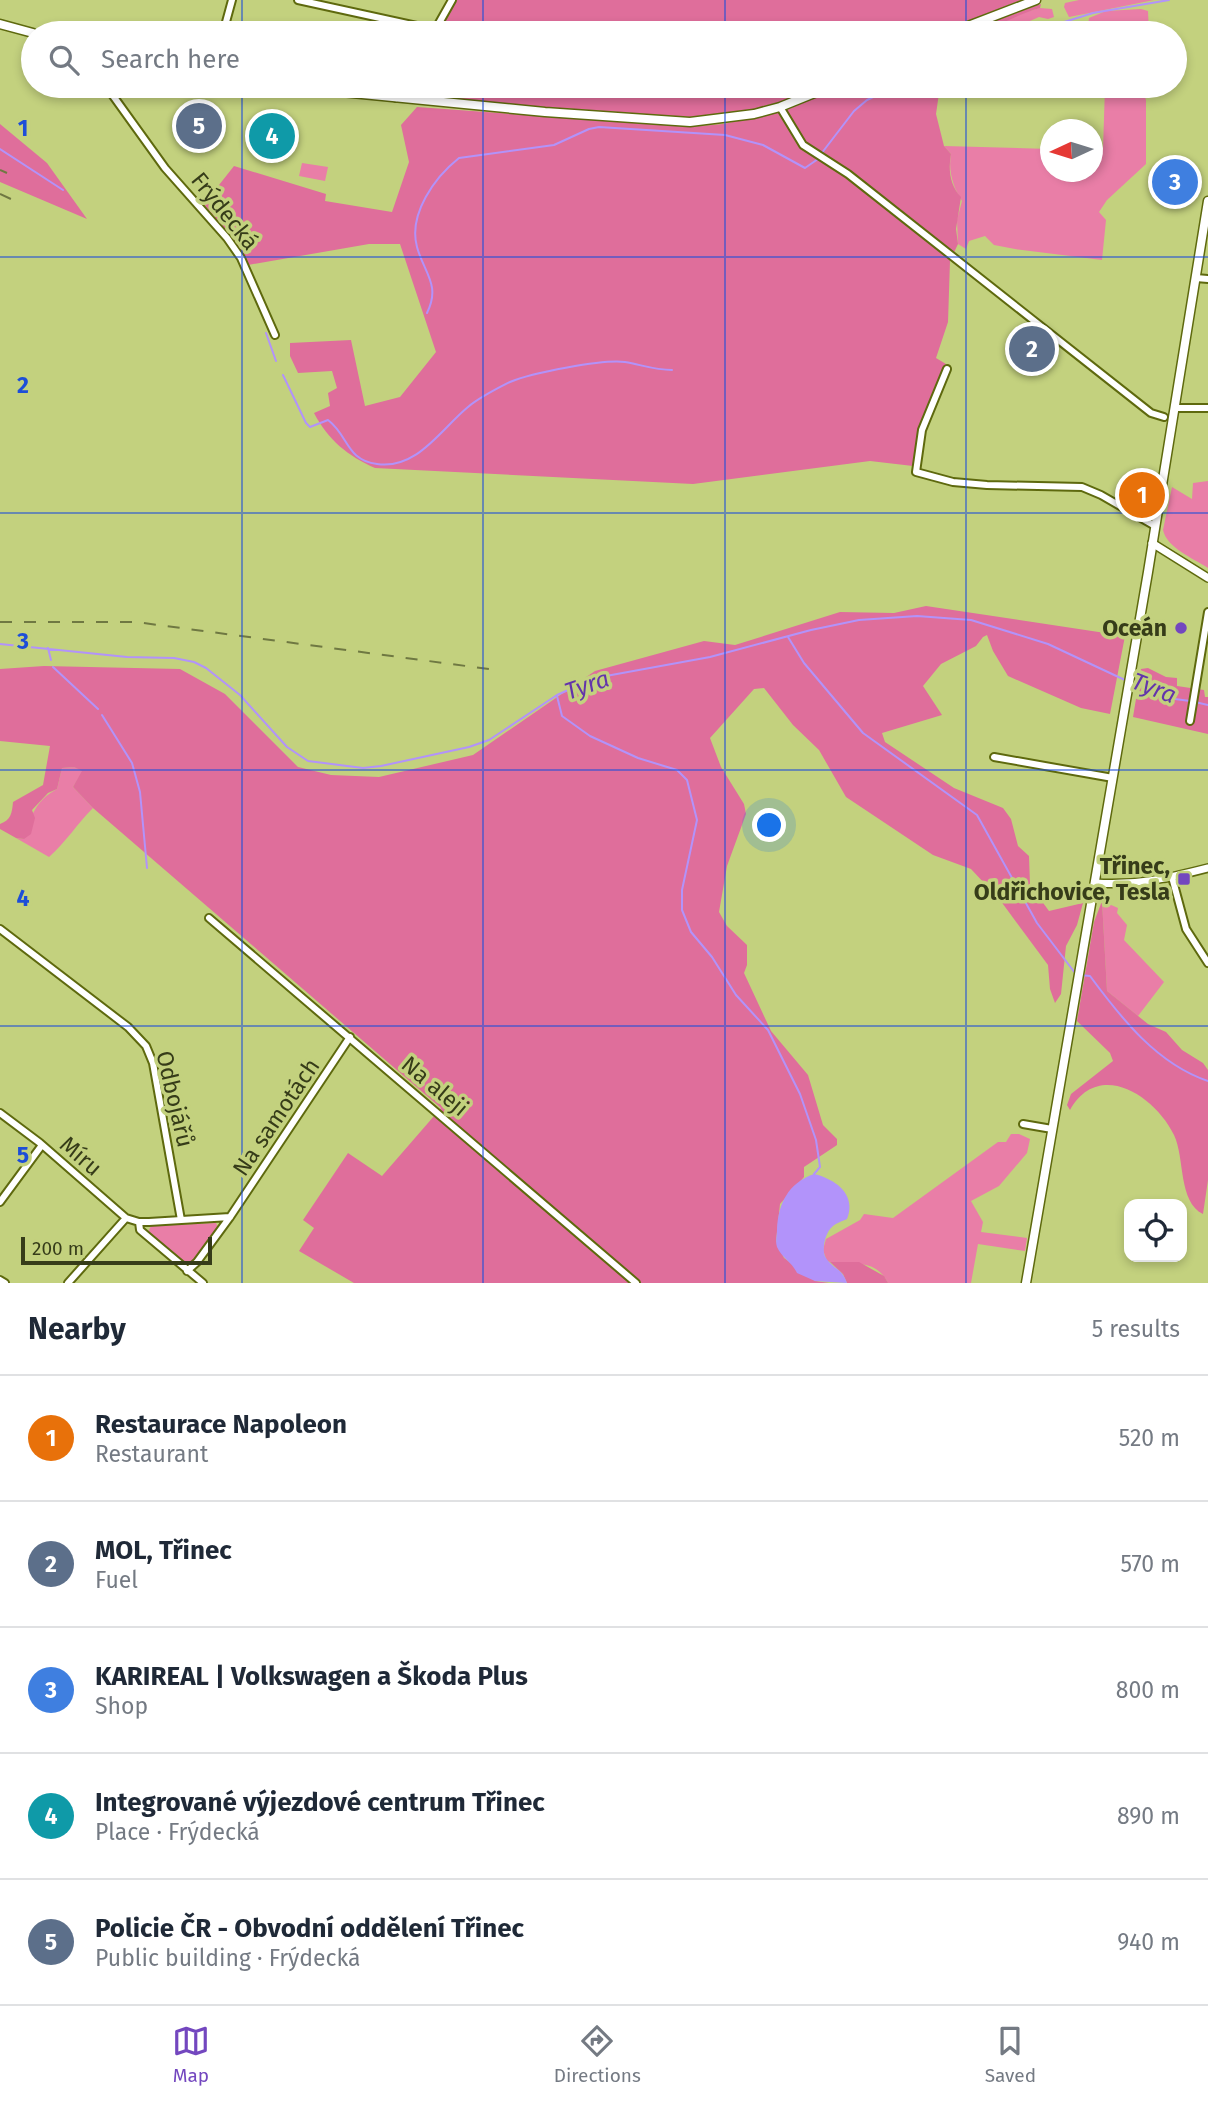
<!DOCTYPE html>
<meta charset="utf-8">
<style>
body{margin:0;font-family:"Fira Sans",sans-serif;background:#f2f2f3;color:#1f2937}
.controls{position:absolute;right:21px;bottom:21px;display:grid;overflow:hidden;border-radius:14px;box-shadow:0 4px 10px #0003}
.controls button{width:63px;height:63px;display:grid;place-items:center;padding:0;border:0;border-bottom:2px solid #e0e1e3;background:#fff;color:#1f2937;font:35px sans-serif}
.compass{position:absolute;left:1040px;top:119px;width:63px;height:63px;border-radius:50%;background:#fff;box-shadow:0 4px 10px #0003;rotate:266deg}
.scale{position:absolute;left:21px;bottom:18px;width:191px;box-sizing:border-box;padding-left:7px;border:4px solid #363c19;border-top:0;font-size:19px;line-height:24px;white-space:nowrap;color:#363c19;-webkit-text-stroke:5px #c3d17e;paint-order:stroke}
.you{position:absolute;left:770px;top:826px;width:24px;height:24px;margin:-18px;border:5px solid #fff;border-radius:50%;background:#1a73e8;box-shadow:0 0 0 10px #1a73e833}
.badge{display:grid;place-items:center;width:46px;height:46px;border-radius:50%;background:#7347bf;color:#fff;font-size:23px;font-weight:700}
.pin{position:absolute;translate:-50% -50%;border:4px solid #fff;box-shadow:0 2px 7px #0006}
.list{margin:0;padding:0;list-style:none}
h2{display:flex;justify-content:space-between;align-items:center;height:91px;margin:0;padding:0 28px;font-size:30px}
h2 small{font-size:23px;font-weight:400;color:#747a83}
.list li{display:grid;grid-template-columns:46px 1fr auto;gap:21px;align-items:center;box-sizing:border-box;height:126px;padding:0 28px;border-top:2px solid #e0e1e3}
.list b{display:block;font-size:26px;white-space:nowrap}
.list p{margin:0;font-size:23px;white-space:nowrap;color:#747a83}
.list em{font-size:23px;font-style:normal;color:#747a83}
.icon{flex:none;width:38px;height:38px;fill:none;stroke:currentColor;stroke-width:2;stroke-linecap:round;stroke-linejoin:round}
.map{position:relative;flex:none;width:1208px;height:1283px;overflow:hidden}
.search{position:absolute;background:#fff;box-shadow:0 4px 10px #0003;left:21px;right:21px;top:21px;height:77px;display:flex;align-items:center;gap:18px;box-sizing:border-box;padding:0 24px;border-radius:38px;color:#747a83;font-size:26px}
.sheet{height:721px;background:#fff}
nav{display:flex;justify-content:space-around;align-items:center;box-sizing:border-box;height:98px;border-top:2px solid #e0e1e3;background:#fff;font-size:19px;color:#747a83}
nav a{display:grid;justify-items:center;gap:4px}
nav .on{color:#7347bf}
.map>svg:first-child{display:block}
</style>
<div class="map">
<svg width="1208" height="1283" viewBox="0 0 1208 1283">
<rect width="100%" height="100%" fill="#c3d17e"/>
<path fill="#e97ea7" d="M1079,0h75l-85,17 -5,-10 1,-4z
M1040,8l12,1 2,8 -6,2 -9,-2 -37,16h-27l48,-20z
M1141,9l7,2 1,22h-62l2,-15 17,-7z
M1105,86h36l5,14v64l-39,36 -8,12 7,8 -4,40 -87,-11 -21,-4 -9,-9 -16,5 -3,8 -8,-5 -1,-24 5,-19c-9,-14 -14,-30 -11,-47l-7,-8 106,3v23h42l1,-21 10,-1z
M302,163l26,4 -3,14 -26,-5z
M1208,481v87c-15,-10 -41,-20 -45,-38l9,-43 20,12 1,-16z
M74,767l9,4 -10,16 20,21c-16,16 -27,34 -44,49l-33,-19 8,1c6,-22 12,-39 33,-50l5,-21z
M1102,901l16,7 -1,5 10,12 -3,15 40,42 -26,34 -31,-25z
M1011,1134h8l11,5 -3,14 -28,33 -28,15 12,21 -2,10 46,6 -2,13 -47,-7 -7,39h-83c-14,-28 -40,-15 -61,-22l-4,-11 3,-11 34,-19 4,-6 29,4 105,-76h8z
M216,1223l3,7 -23,30 -12,4 -36,-32 3,-6z"/>
<path fill="#df6e9b" d="M457,0h564l-84,33h-498z
M1041,4l-1,4c-26,7 -51,25 -78,25z
M412,86h407l-40,16 -26,7 -63,8 -144,-10 -136,-12z
M843,86h97l-4,28 8,32 7,8c-3,15 -1,32 10,43l-5,32 2,15 -8,17 -2,61 -12,36 10,6 -24,59 -9,43 -43,-5 -177,23 -318,-16c-27,-12 -47,-28 -61,-55l16,-7 -2,-13 9,-5 -5,-17 -34,2 -8,-17v-13l61,-3 14,66 35,-9 36,-45 -36,-108h-31l-121,21 -8,-14 -36,-47 30,-38 92,28 -1,7 67,11 17,-50 -8,-37 16,-18 273,20 33,-3 59,-12z
M0,124l47,39 40,56 -87,-37z
M926,606l199,30 -15,78 -29,-6 -73,-32 -15,-25 -6,-16 -4,2 -7,9 -35,18 -18,22 19,29 -60,18 3,9 69,46 49,20 8,11 7,27 11,10 1,29 19,26 34,-8 -6,22 -11,21 -5,48 -6,9 -5,-14 -2,-24 -48,-65 -29,-31 -38,-14 -87,-58 -27,-47 -26,-25 -29,-37 -10,1 -44,49 11,29 23,37 2,10 -19,52 -8,46 8,14 20,19v20l-3,8 27,58 37,44 15,50 14,14v6l-33,22v10l-24,27 -4,37 8,17 31,23 14,2h-475l-55,-32 15,-23 -11,-8 45,-67 34,23 59,-68 -348,-300 -20,-21 9,-16 -8,-4 -12,1 -5,21 -9,4 -16,17 3,8 -4,16 -7,5 -8,-1 -16,-9v-5c11,-4 12,-11 13,-22l30,-17 7,-39 -50,-5v-72l44,-3 136,3 45,25 73,73 33,8 48,2 94,-22 122,-84 109,-30 31,4 105,-33 54,1z
M1148,668l18,9 11,1v8l27,4 1,7h3v37l-75,-17 8,-48z
M1102,901l5,90 41,33 18,8 16,18 21,13 5,7v110l-5,34c-25,-12 -18,-56 -29,-79 -19,-39 -75,-76 -104,-25l-3,-5 4,-11 42,-33 -3,-8 -33,-32 17,-99z
M830,1262h29l25,14 4,7h-41l-4,-9z"/>
<path fill="#b293fa" d="M814,1174c21,5 43,20 33,45 -4,2 -11,4 -15,8 -7,6 -11,24 -6,31 7,11 16,10 21,25l-32,-2 -18,-8c-5,-11 -15,-15 -20,-26 -2,-6 0,-11 0,-17 1,-26 11,-47 37,-56z"/>
<g fill="none" stroke-linecap="round" stroke-linejoin="round">
<path stroke="#b293fa" stroke-width="2" d="M1029,33l64,-20 76,-13
M0,149l63,41
M821,154l33,-43 13,-11 29,-14
M427,313c14,-28 -3,-40 -10,-66 -9,-33 18,-70 42,-89l95,-13 35,-16 10,-2 126,8 38,10 42,23 13,-9
M266,333l10,28
M283,375l23,48 4,4 18,-7c21,16 18,40 49,44 40,6 64,-35 91,-57 12,-10 28,-18 42,-25 21,-9 93,-23 115,-20 17,3 30,8 47,8
M788,637l16,26 59,70 114,82 60,108 38,50
M0,644l127,13 47,1 20,4 12,6 34,27 47,52 21,14 55,7 18,-2 88,-19 20,-7 68,-45 38,-17 115,-21 101,-27 48,-10 58,-4 54,4 77,24 79,37
M48,648l3,12
M53,667l45,42
M1132,683l43,16 15,2
M557,696l5,20 28,20 48,22 39,12 10,10 10,40 -15,70v20l9,22 21,25 24,38 32,35 32,64 16,46 4,27 -6,7
M1195,702l13,3
M102,715l30,48 8,29 7,76
M1080,975l10,1c31,42 67,88 118,105"/>
<defs>
<path id="minor" d="M298,0l137,30
M434,32l18,-32
M223,33l9,-33
M106,86l59,82 62,70 14,20 34,77
M396,98l7,-12
M780,107l23,38 45,29 303,239 13,4
M1196,278l12,1
M947,369l-25,61 -6,42 37,10 34,3 95,2 19,8 54,31
M1175,408h33
M1190,721l18,-109
M994,757l119,21
M1172,877l14,52 22,34
M209,918l427,365
M0,929l128,98 18,19 7,17 28,157
M0,1113l40,30 86,75 13,4h10l81,-5
M1023,1124l29,5
M0,1202l42,-57
M139,1222l1,8 63,53
M187,1271l10,-9 33,-45 120,-180
M0,1280l5,3
M68,1283l58,-65"/>
<path id="tertiary" d="M1152,543l56,35
M1095,883c41,3 74,-5 113,-15"/>
<path id="secondary" d="M0,24l33,9
M950,33l86,-33
M280,86l265,26 145,10 64,-8 26,-7 52,-21
M1026,1283l122,-711 60,-371"/>
</defs>
<use href="#minor" stroke="#5e690e" stroke-width="10"/>
<use href="#tertiary" stroke="#5e690e" stroke-width="10"/>
<use href="#secondary" stroke="#5e690e" stroke-width="11"/>
<use href="#minor" stroke="#fff" stroke-width="6"/>
<use href="#tertiary" stroke="#fff" stroke-width="7"/>
<use href="#secondary" stroke="#fff" stroke-width="8"/>
<path stroke="#6f7842" stroke-width="2" stroke-dasharray="12 12" stroke-linecap="butt" d="M0,170l7,3
M0,194l13,6
M0,622h136l360,48"/>
</g>
<path fill="none" stroke="#1d4ed8" stroke-width="2" stroke-opacity="0.55" d="M242,0v33M483,0v33M725,0v33M966,0v33M242,86v1197M483,86v1197M725,86v1197M966,86v1197M0,257h1208M0,513h1208M0,770h1208M0,1026h1208"/>
<g fill="#7347bf" stroke="#c3d17e" stroke-width="2.5">
<circle cx="1181" cy="628" r="7"/>
<rect x="1177" y="872" width="14" height="14" rx="3.5"/>
</g>
<g text-anchor="middle" stroke-width="7" stroke-linejoin="round" paint-order="stroke">
<g font-size="23" fill="#363c19" stroke="#c3d17e">
<text transform="translate(225 211) rotate(51)" y="8">Frýdecká</text>
<text transform="translate(435 1086) rotate(40)" y="8">Na aleji</text>
<text transform="translate(175 1099) rotate(77)" y="8">Odbojářů</text>
<text transform="translate(276 1117) rotate(-56)" y="8">Na samotách</text>
<text transform="translate(81 1156) rotate(41)" y="8">Míru</text>
</g>
<g font-size="23" font-weight="bold" fill="#363c19" stroke="#c3d17e" text-anchor="end">
<text x="1167" y="636">Oceán</text>
<text x="1170" y="874">Třinec,<tspan x="1170" dy="26">Oldřichovice, Tesla</tspan></text>
</g>
<g font-size="24" font-style="italic" fill="#6334ab" stroke="#c3d17e">
<text transform="translate(587 685) rotate(-19)" y="8">Tyra</text>
<text transform="translate(1154 688) rotate(21)" y="8">Tyra</text>
</g>
</g>
<g font-size="23" text-anchor="middle" font-weight="bold" fill="#1d4ed8" stroke="#c3d17e" stroke-width="7" stroke-linejoin="round" paint-order="stroke">
<text x="23" y="136">1</text>
<text x="23" y="393">2</text>
<text x="23" y="649">3</text>
<text x="23" y="906">4</text>
<text x="23" y="1163">5</text>
</g>
</svg>
<div class="controls">
<button><svg class="icon" aria-label="locate" viewBox="0 0 24 24"><circle cx="12" cy="12" r="6"/><path d="M12 2v4M12 18v4M2 12h4M18 12h4"/></svg></button>
</div>
<svg class="compass" viewBox="-18 -18 36 36"><path d="M0-13l5 13h-10z" fill="#e53935"/><path d="M0 13l5-13h-10z" fill="#747a83"/></svg>
<div class="scale">200 m</div>
<div class="you"></div>
<div class="pin badge" style="left:1142px;top:495px;background:#e8710a">1</div>
<div class="pin badge" style="left:1032px;top:349px;background:#5c6f8a">2</div>
<div class="pin badge" style="left:1175px;top:182px;background:#3f7fe0">3</div>
<div class="pin badge" style="left:272px;top:136px;background:#0f9aa8">4</div>
<div class="pin badge" style="left:199px;top:126px;background:#5c6f8a">5</div>
<div class="search"><svg class="icon" aria-label="search" viewBox="0 0 24 24"><circle cx="10" cy="10" r="6"/><path d="M15 15l6 6"/></svg>Search here</div>
</div>
<section class="sheet">
<h2>Nearby<small>5 results</small></h2>
<ul class="list">
<li><span class="badge" style="background:#e8710a">1</span><div><b>Restaurace Napoleon</b><p>Restaurant</p></div><em>520 m</em></li>
<li><span class="badge" style="background:#5c6f8a">2</span><div><b>MOL, Třinec</b><p>Fuel</p></div><em>570 m</em></li>
<li><span class="badge" style="background:#3f7fe0">3</span><div><b>KARIREAL | Volkswagen a Škoda Plus</b><p>Shop</p></div><em>800 m</em></li>
<li><span class="badge" style="background:#0f9aa8">4</span><div><b>Integrované výjezdové centrum Třinec</b><p>Place · Frýdecká</p></div><em>890 m</em></li>
<li><span class="badge" style="background:#5c6f8a">5</span><div><b>Policie ČR - Obvodní oddělení Třinec</b><p>Public building · Frýdecká</p></div><em>940 m</em></li>
</ul>
</section>
<nav>
<a class="on"><svg class="icon" aria-label="map" viewBox="0 0 24 24"><path d="M3 6l6-2 6 2 6-2v14l-6 2-6-2-6 2zM9 4v14M15 6v14"/></svg>Map</a>
<a><svg class="icon" aria-label="directions" viewBox="0 0 24 24"><path d="M12 3l9 9-9 9-9-9zM9 14v-3h6M13 9l2 2-2 2"/></svg>Directions</a>
<a><svg class="icon" aria-label="saved" viewBox="0 0 24 24"><path d="M7 4h10v16l-5-4-5 4z"/></svg>Saved</a>
</nav>
